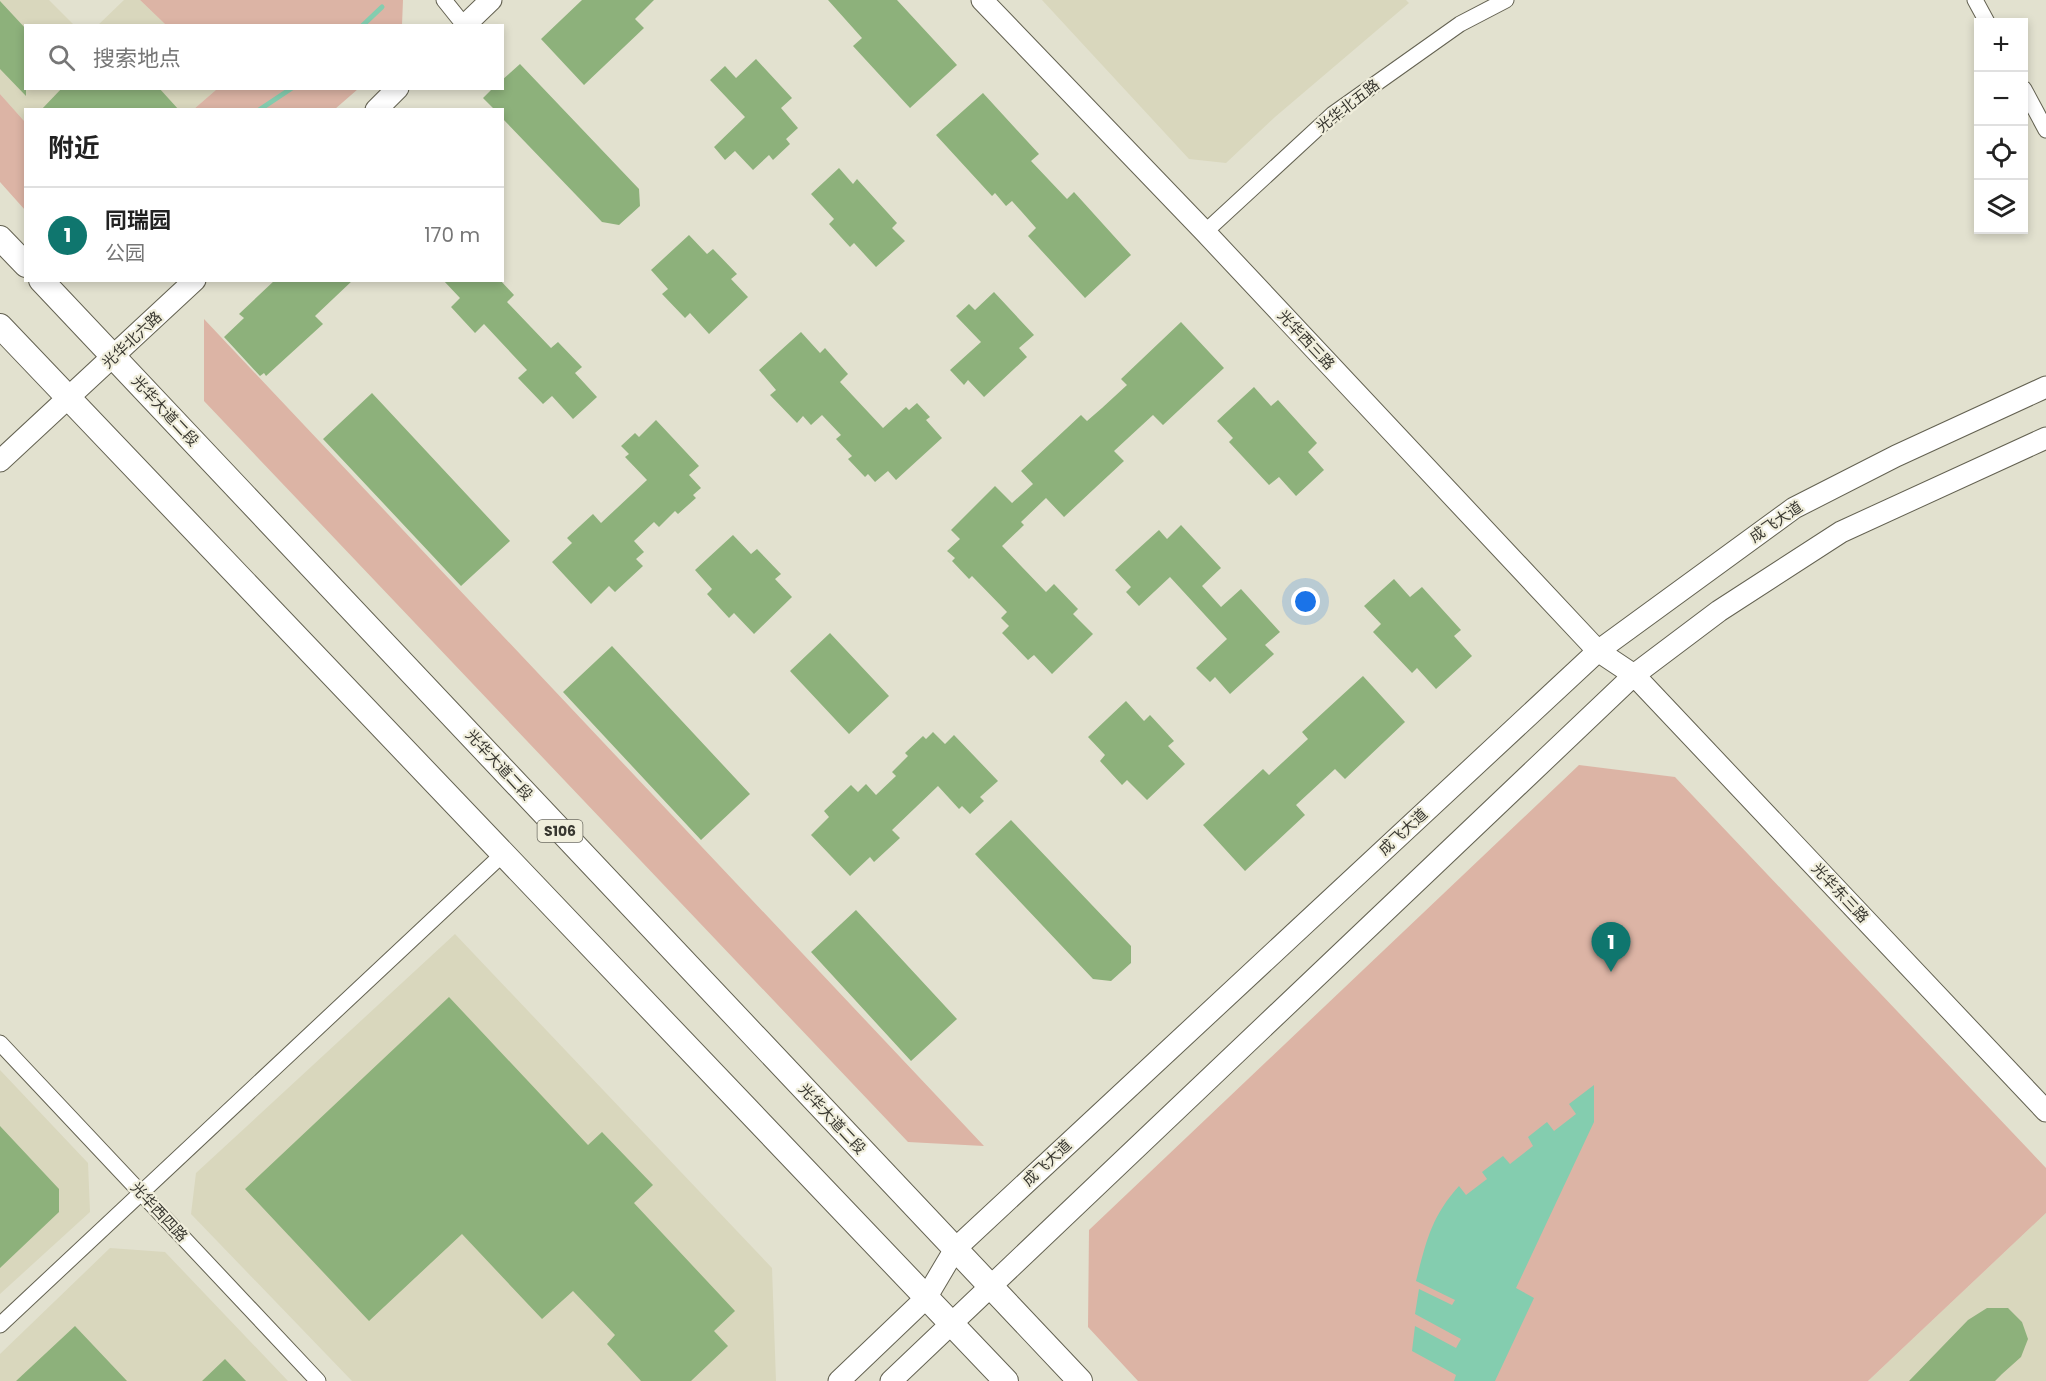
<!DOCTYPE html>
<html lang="zh">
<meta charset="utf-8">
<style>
body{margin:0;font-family:Poppins,"Noto Sans SC",sans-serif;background:#f6f6f6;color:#222}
.controls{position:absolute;right:18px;top:18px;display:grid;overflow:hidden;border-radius:0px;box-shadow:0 3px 9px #0003}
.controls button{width:54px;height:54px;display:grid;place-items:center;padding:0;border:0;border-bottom:2px solid #e0e0e0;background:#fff;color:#222;font:30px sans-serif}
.you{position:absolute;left:1306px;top:602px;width:21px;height:21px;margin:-15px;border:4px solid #fff;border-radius:50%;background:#1a73e8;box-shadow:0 0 0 9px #1a73e833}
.badge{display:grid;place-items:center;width:39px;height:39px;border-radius:50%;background:#0f766e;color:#fff;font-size:20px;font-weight:700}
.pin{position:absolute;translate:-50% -50px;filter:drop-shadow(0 2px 3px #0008)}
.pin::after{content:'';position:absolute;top:32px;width:21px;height:18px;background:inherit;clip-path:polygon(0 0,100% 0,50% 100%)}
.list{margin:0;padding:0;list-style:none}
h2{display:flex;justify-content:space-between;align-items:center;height:78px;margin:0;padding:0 24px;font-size:26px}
h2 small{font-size:20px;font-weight:400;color:#767676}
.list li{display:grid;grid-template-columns:39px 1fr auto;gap:18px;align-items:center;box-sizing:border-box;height:96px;padding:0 24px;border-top:2px solid #e0e0e0}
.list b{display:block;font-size:22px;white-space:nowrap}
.list p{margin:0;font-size:20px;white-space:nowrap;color:#767676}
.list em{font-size:20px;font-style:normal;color:#767676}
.icon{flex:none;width:33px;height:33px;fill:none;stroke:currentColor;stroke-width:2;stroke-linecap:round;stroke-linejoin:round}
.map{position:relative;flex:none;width:2046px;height:1381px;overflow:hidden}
.search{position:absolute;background:#fff;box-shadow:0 3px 9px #0003;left:24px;top:24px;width:480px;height:66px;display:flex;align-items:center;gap:15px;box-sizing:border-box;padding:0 21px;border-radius:0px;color:#767676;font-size:22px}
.panel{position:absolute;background:#fff;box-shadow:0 3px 9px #0003;left:24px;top:108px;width:480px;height:174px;border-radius:0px}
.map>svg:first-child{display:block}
</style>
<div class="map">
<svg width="2046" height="1381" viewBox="0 0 2046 1381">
<rect width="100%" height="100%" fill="#e2e1cf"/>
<path fill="#d9d7bd" d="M0,0h49l25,25 -48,1v62l191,1 -23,20 -168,1 -1,12 -25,-28z
M124,0h16l26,25 -69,1z
M1042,0h364l3,3 -134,114 -49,46 -37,-4z
M455,934l317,334 4,113h-424l-161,-167 5,-41z
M0,1070l88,93 2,49 -90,82z
M2046,1213v168h-178z
M110,1248l55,4 123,129h-288v-27z"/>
<path fill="#dcb4a5" d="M140,0h263l-1,25h-236z
M217,89v-1l141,1 -23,20h-141z
M0,94l25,28v88l-25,-28z
M204,319l780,827 -76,-4 -704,-741z
M1579,765l96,12 371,391v45l-178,168h-730l-50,-54 1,-97z"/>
<path fill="#84cdaf" d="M1594,1085v37l-78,166 18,10 -39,83h-41l2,-6 -44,-24 3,-25 41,22 5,-9 -46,-25 4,-25 33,16 3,-5 -39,-19c10,-39 15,-64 43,-95l7,9 21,-16 -5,-7 21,-16 7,8 23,-18 -5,-9 19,-15 7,9 22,-17 -7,-10z"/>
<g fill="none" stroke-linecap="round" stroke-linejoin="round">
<path stroke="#84cdaf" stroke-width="5" d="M362,26l20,-19
M259,110l33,-22"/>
</g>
<path fill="#8db17b" d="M582,0h72l-19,19 9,9 -60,57 -43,-46z
M828,0h69l60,65 -47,43 -57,-62 9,-8z
M0,1l26,28v67l-26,-27z
M756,59l36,39 -11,10 17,20 -12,11 4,5 -17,16 -4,-5 -16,15 -18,-19 -10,9 -11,-13 31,-30 -35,-37 15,-14 11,12z
M520,64l119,125 1,17 -21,19 -17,-3 -100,-104v-8h-7l-12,-12 10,-10h9v-8z
M62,88h97l20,22h-138z
M983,93l56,61 -8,7 36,38 7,-7 57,63 -46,43 -57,-62 8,-8 -15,-17 -9,-10 -6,5 -11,-13 -3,3 -56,-61z
M839,168l14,16 4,-5 40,44 -5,5 13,13 -29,26 -22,-24 -4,4 -21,-23 5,-5 -23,-25z
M689,235l18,19 6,-5 24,25 -6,5 17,18 -39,37 -19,-21 -5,5 -23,-24 6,-5 -17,-19z
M275,280h78l-38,36 8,8 -57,52 -2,-3 -4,3 -36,-39 20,-19 -5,-4z
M443,280h57l14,15 -7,7 44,46 7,-6 24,25 -7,6 22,24 -24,22 -21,-23 -9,8 -25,-26 9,-8 -43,-46 -9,9 -24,-26 9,-9z
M994,292l40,43 -15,13 8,9 -43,40 -16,-17 -4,5 -14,-15 31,-28 -25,-26 13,-12 6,6z
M1181,322l43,46 -61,57 -10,-10 -39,36 10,10 -60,56 -18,-19 -25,24 3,3 -22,21 44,46 8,-8 24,25 -5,5 20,20 -41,40 -18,-19 -6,5 -26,-27 7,-7 -8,-8 6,-6 -35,-36 -3,3 -17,-18 3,-3 -8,-7 13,-12 -9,-9 44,-44 17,17 21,-19 -12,-13 60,-56 6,6 15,-13 25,-23 -6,-6z
M801,332l19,21 5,-5 23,26 -8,8 43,46 23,-21 3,3 8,-7 13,14 -4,3 16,18 -46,42 -8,-9 -13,11 -7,-8 -3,3 -17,-18 4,-3 -16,-17 5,-4 -19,-20 -11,10 -8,-9 -6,7 -27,-28 6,-5 -17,-20z
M1254,387l17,19 7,-6 39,43 -9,9 16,18 -28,26 -17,-19 -10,8 -40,-43 4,-4 -16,-17z
M372,393l138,148 -49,45 -138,-147z
M656,420l43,46 -10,9 12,13 -8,7 3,3 -18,16 -3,-3 -16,16 -5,-5 -20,19 10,11 -8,7 7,7 -28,26 -6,-6 -18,18 -39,-42 20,-19 -5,-5 26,-24 8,9 46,-43 -22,-23 4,-3 -8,-8 14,-13 4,4z
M1181,525l40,43 -19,18 19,21 20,-18 39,43 -15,13 9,9 -44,40 -15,-17 -5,5 -14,-14 31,-29 -57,-62 -31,29 -13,-14 5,-5 -16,-17 44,-40 8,9z
M733,535l18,19 6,-5 24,25 -6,5 17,18 -38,37 -20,-21 -5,5 -22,-24 5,-5 -17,-19z
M1394,579l16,18 12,-10 39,43 -7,6 18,20 -36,33 -19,-21 -5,5 -39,-41 8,-8 -17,-18z
M830,633l59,63 -40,38 -59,-63z
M612,646l138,148 -49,46 -138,-148z
M1363,676l42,46 -60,57 -10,-10 -39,36 9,10 -60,56 -42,-46 60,-56 6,6 14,-13 25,-23 -6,-7z
M1126,701l18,20 6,-6 24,26 -6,5 17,18 -38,36 -20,-20 -5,5 -22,-24 5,-6 -17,-18z
M933,732l12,12 9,-9 44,46 -18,16 4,4 -14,13 -8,-8 -3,3 -21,-23 -46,44 8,8 -26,24 -4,-5 -20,19 -39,-41 18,-18 -5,-6 27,-26 7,7 8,-8 10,11 20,-19 -4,-4 16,-16 -3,-3 18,-17 3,3z
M1011,820l120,126v17l-20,18 -18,-2 -118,-125z
M856,910l101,109 -46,42 -100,-109z
M449,997l139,148 14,-13 51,53 -19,18 101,108 -21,20 14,15 -37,35h-50l-34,-37 8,-9 -42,-44 -31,28 -80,-85 -93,87 -124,-132z
M0,1126l59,63v23l-59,56z
M1987,1308h21l14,14 6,17 -7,18 -19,17 -7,7h-86l59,-61z
M75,1326l52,55h-111z
M225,1359l21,22h-44z"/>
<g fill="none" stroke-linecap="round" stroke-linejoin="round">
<defs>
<path id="street" d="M444,0l20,25
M1975,0l12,22
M2024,89l22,41
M1205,232l128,-118 127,-90 46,-24
M0,1043l318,338
M0,1325l503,-471"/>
<path id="secondary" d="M982,0l223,232 393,419 36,24 412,436
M464,26l27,-26
M376,110l22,-22
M0,461l195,-181
M839,1381l87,-83 29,-49 643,-598 196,-143 102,-52 150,-69
M891,1381l743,-706 85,-64 122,-79 205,-94"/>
<path id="primary" d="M0,238l26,27
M41,280l1039,1101
M0,326l1006,1055"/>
</defs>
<use href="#street" stroke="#646252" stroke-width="17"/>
<use href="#secondary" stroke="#646252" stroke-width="23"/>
<use href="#primary" stroke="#646252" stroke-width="26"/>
<use href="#street" stroke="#fff" stroke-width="15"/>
<use href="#secondary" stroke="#fff" stroke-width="21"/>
<use href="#primary" stroke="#fff" stroke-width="24"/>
</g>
<g text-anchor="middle" stroke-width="4.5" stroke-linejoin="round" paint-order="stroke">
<rect fill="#f0eedc" stroke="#6f6e64" stroke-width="1.5" x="537.5" y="820" width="45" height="22" rx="4.5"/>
<g font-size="14" font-weight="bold" fill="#383730">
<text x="560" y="836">S106</text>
</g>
<g font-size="15" fill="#383730" stroke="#f0eedc">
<text transform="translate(1348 106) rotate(-38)" y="5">光华北五路</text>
<text transform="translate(132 340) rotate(-43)" y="5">光华北六路</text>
<text transform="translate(1306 340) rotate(47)" y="5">光华西三路</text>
<text transform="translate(165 411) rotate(47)" y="5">光华大道二段</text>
<text transform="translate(1776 522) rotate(-34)" y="5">成飞大道</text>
<text transform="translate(499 765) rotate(47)" y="5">光华大道二段</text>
<text transform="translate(1403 832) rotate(-43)" y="5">成飞大道</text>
<text transform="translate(1840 893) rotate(47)" y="5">光华东三路</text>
<text transform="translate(832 1119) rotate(47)" y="5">光华大道二段</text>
<text transform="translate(1047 1163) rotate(-43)" y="5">成飞大道</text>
<text transform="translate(159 1212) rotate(47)" y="5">光华西四路</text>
</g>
</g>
</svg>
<div class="controls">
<button>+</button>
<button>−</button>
<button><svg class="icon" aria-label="locate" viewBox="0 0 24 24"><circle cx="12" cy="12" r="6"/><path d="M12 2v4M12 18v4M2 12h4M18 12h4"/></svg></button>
<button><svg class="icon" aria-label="layers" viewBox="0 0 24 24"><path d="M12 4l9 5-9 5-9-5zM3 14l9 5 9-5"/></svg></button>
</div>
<div class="you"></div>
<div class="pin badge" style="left:1611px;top:972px">1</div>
<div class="search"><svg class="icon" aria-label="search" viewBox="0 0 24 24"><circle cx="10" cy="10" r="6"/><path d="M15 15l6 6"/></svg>搜索地点</div>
<section class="panel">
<h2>附近<small></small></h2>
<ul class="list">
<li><span class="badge">1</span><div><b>同瑞园</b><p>公园</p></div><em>170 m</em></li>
</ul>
</section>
</div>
